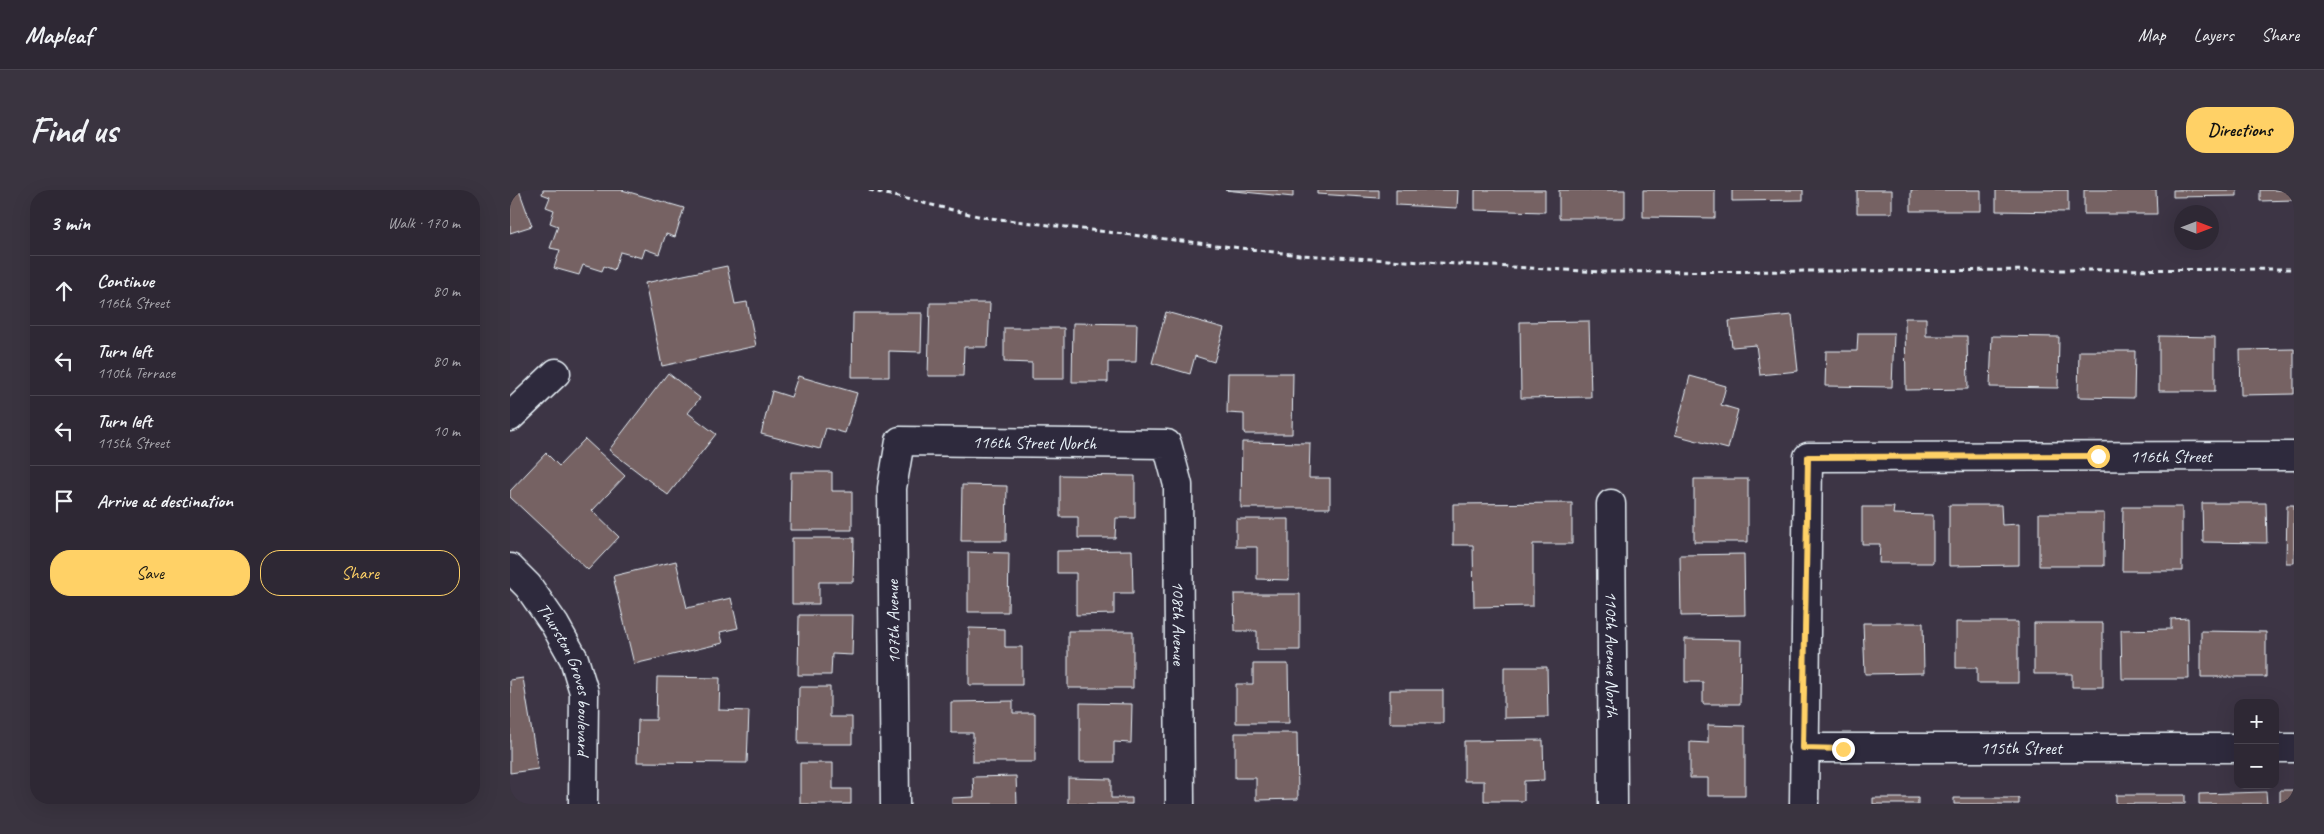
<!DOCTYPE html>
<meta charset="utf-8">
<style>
body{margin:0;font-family:Caveat,sans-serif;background:#3a3440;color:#f1f3f6}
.controls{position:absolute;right:15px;bottom:15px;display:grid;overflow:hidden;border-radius:10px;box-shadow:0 5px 20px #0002}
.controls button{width:45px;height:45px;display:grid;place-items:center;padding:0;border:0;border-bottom:1px solid #49444f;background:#2e2834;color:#f1f3f6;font:25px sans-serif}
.compass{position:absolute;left:1664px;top:15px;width:45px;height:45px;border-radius:50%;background:#2e2834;box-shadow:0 5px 20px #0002;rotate:90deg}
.stop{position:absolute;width:15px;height:15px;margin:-11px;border:4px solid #ffd166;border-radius:50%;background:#fff}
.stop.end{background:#ffd166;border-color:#fff;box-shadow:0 1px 5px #0008}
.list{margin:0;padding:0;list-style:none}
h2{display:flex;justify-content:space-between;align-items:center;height:65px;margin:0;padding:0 20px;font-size:21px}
h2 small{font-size:16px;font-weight:400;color:#a7a6ac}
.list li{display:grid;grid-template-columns:32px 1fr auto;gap:15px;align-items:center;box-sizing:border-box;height:70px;padding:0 20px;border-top:1px solid #49444f}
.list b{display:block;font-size:19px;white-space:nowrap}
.list p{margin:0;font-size:16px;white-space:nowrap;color:#a7a6ac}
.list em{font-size:16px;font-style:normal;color:#a7a6ac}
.actions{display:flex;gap:10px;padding:15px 20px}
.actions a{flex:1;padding:11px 0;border:1px solid #ffd166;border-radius:20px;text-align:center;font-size:18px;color:#ffd166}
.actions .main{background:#ffd166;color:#111}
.icon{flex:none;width:28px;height:28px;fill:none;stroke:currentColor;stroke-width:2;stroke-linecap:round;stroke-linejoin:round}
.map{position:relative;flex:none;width:1784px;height:614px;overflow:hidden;border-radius:20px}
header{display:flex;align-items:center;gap:30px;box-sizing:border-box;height:70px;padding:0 25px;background:#2e2834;border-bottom:1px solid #49444f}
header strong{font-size:24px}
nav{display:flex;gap:28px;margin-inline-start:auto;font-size:18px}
.intro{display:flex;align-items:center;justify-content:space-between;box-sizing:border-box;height:120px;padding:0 30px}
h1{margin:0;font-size:35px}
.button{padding:12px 22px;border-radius:20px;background:#ffd166;color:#111;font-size:18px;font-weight:700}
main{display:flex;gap:30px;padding:0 30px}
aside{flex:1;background:#2e2834;border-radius:20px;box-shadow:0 5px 20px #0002}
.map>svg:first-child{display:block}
</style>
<header>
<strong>Mapleaf</strong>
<nav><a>Map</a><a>Layers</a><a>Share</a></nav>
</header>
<div class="intro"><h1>Find us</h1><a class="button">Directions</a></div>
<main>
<aside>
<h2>3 min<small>Walk · 170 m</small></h2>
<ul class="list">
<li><svg class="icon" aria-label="ahead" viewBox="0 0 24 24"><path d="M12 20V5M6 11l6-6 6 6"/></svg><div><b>Continue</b><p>116th Street</p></div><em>80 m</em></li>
<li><svg class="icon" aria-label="left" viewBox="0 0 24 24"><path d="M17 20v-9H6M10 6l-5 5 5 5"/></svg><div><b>Turn left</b><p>110th Terrace</p></div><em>80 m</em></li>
<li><svg class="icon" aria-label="left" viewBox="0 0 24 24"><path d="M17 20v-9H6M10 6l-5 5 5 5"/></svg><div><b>Turn left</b><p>115th Street</p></div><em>10 m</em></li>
<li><svg class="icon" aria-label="arrive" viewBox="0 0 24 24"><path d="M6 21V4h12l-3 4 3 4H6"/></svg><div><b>Arrive at destination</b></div></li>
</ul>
<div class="actions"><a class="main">Save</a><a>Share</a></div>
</aside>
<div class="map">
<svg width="1784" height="614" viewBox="0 0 1784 614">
<rect width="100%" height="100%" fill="#3d3545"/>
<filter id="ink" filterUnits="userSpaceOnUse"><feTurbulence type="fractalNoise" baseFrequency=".02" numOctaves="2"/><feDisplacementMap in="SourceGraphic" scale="10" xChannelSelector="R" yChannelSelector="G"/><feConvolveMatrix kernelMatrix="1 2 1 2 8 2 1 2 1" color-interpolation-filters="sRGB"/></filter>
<g filter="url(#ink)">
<path fill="#766264" stroke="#e8f1f8" d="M0,0h9l13,36 -22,7z
M33,0h79l62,18 -9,29 -9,-3 -7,20 -14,-5 -3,9 -22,-6 -6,18 -10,-4 -2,5 -19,-6 -4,10 -25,-7 6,-18 -10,-2 8,-22 -8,-3 4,-13 -8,-3 4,-10 -8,-3z
M715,0h68v7z
M807,0h62v8l-62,-4z
M886,0h62l-1,18 -61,-3z
M965,0h70v22l-70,-2z
M1049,0h66v28h-66z
M1133,0h72v28l-72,-1z
M1222,0h71v10l-71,1z
M1347,0h35v23h-35z
M1401,0h70v21h-70z
M1486,0h72v22l-72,-1z
M1574,0h72l1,24h-73z
M1663,0h64v6l-64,1z
M1750,0h34v10l-34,1z
M217,76l8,38 12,-2 9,44 -94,20 -17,-83z
M420,113h60l-2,44h-24l-1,29h-35z
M656,122l58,16 -10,34 -19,-6 -5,18 -38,-11z
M343,123h69l-1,39 -32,-1v26h-37z
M1282,125l6,56 -38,4 -4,-30 -24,2 -3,-26z
M1395,128h21v18h41l1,53 -62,1z
M1079,131l2,76 -70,1 -1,-76z
M563,133l64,1 -1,38h-28v20h-36z
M494,138h60v51h-32v-16l-28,-1z
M1348,143h36l-2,54 -67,-1 1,-35h31z
M1482,146l67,1 -1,51 -68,-1z
M1649,146l56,1v54h-56z
M1784,159v45l-53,1 -1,-45z
M1569,161h56l-1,47 -56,-1z
M158,183l32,25 -12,15 28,21 -48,61 -59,-45z
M718,183h65l-1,61h-48v-20l-17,-1z
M288,186l59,17 -12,40 -19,-5 -6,21 -59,-15 11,-43 19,6z
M1180,186l36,10 -5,19 17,5 -10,39 -53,-14z
M75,249l40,37 -33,35 27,26 -31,33 -78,-73v-6l36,-38 13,13z
M732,252l68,1 -1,35h21v30h-89z
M281,282h41v19h20v39h-62z
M550,285l75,1v42h-19l-1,20h-37v-21h-18z
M1184,289h54v63h-54z
M452,295l45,1 -1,55h-45z
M1062,313v41h-39v62l-59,1 -1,-62h-20v-41z
M1692,313h64l1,40 -64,-1z
M1439,315h52l1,20 17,-1v41l-70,1z
M1777,315h7v58h-8z
M1352,317h32l-1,7 40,1v48h-54l1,-19h-18z
M1613,317h59v64h-60z
M1529,323h65v53h-65z
M726,329h53v61l-32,-1v-32h-21z
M282,348h62l-1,44h-34v22h-27z
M622,360l1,43h-19v21l-38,1v-42h-19v-22z
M458,362l41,1 -1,59h-40z
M1234,364l1,61 -64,1 -1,-61z
M166,371l11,47 44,-10 7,30 -18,4 3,11 -89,21 -21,-88z
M724,404h66v56h-43v-19h-22z
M289,425h54l-1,40 -20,-1 -1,21h-33z
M1678,428l1,61h-67l-1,-49 50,-1v-10z
M1446,432h62v61h-41v-15h-21z
M1353,433h60l1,50 -59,1z
M1524,433h69v64h-31v-13h-38z
M459,438l36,1v18h17v38h-53z
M558,441h65v57h-65z
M1691,441l65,1v45h-65z
M1175,449l56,1 -1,64h-37v-22h-18z
M743,474h35l1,59h-53v-39h17z
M994,477h43l1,50 -44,1z
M147,487l63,1 -1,32 30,1 -2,52 -110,-1 1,-42h18z
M13,488l15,91 -28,4v-93z
M289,497h31v30h22v27h-54z
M880,500h53v33h-53z
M503,511v12h22v49h-62v-29h-22v-31z
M570,513l52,1 -1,39 -17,-1v20h-34z
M1198,535l37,1v70h-37v-18h-18v-36l18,1z
M725,543h62l1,66 -42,1v-22h-21z
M1033,550l1,40 -20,1v20h-40v-20h-20v-40z
M290,573h33v26h18v15h-51z
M506,586l1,28h-65v-6l22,-1 -1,-20z
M558,588l43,1v19h21v6h-64z
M1770,600h14v14h-14z
M1756,602l1,12h-68v-10z
M1606,605h69v9h-69z
M1363,608h45v6h-45z
M1444,608h65v6h-65z"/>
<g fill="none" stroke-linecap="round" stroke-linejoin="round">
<defs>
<g id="minor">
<path d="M0,227l46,-44"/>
<path id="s1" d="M1101,314l2,300"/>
<path id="s2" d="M0,378l18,18 27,39 19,34 10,33 -1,112"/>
<path id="s3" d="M1293,558h435"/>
<path d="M1765,558h19"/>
<path id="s4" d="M385,614l-3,-316 8,-47 267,3 11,41 2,319"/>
<path id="s5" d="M1294,614l4,-347 486,-1"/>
</g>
</defs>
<use href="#minor" stroke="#e8f1f8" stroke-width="31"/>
<path stroke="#e8f1f8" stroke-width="3" stroke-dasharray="5 4" stroke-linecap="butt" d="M359,0l113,27 317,38 303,17 692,-3"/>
<use href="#minor" stroke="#2f2a3d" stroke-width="28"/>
</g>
</g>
<g fill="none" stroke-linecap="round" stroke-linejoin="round" filter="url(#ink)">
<path stroke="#ffd166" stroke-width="6" d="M1333,559l-40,-1 5,-291 290,-1"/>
</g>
<g text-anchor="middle" stroke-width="4" stroke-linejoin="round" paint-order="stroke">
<g font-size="18" fill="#e8f1f8" stroke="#2f2a3d">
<text dy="6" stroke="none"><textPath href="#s4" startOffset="498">116th Street North</textPath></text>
<text dy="6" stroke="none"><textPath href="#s5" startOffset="710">116th Street</textPath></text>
<text transform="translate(383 432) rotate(-91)" y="6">107th Avenue</text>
<text dy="6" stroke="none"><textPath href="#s4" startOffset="811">108th Avenue</textPath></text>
<text dy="6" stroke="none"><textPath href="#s1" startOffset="150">110th Avenue North</textPath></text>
<text dy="6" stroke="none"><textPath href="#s2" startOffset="129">Thurston Groves boulevard</textPath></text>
<text dy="6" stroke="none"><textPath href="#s3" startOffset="218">115th Street</textPath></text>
</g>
</g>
</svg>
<div class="controls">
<button>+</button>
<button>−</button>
</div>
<svg class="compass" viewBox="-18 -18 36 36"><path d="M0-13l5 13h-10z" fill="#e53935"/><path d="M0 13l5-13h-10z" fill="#a7a6ac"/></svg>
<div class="stop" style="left:1588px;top:266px"></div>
<div class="stop end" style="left:1333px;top:559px"></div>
</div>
</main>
